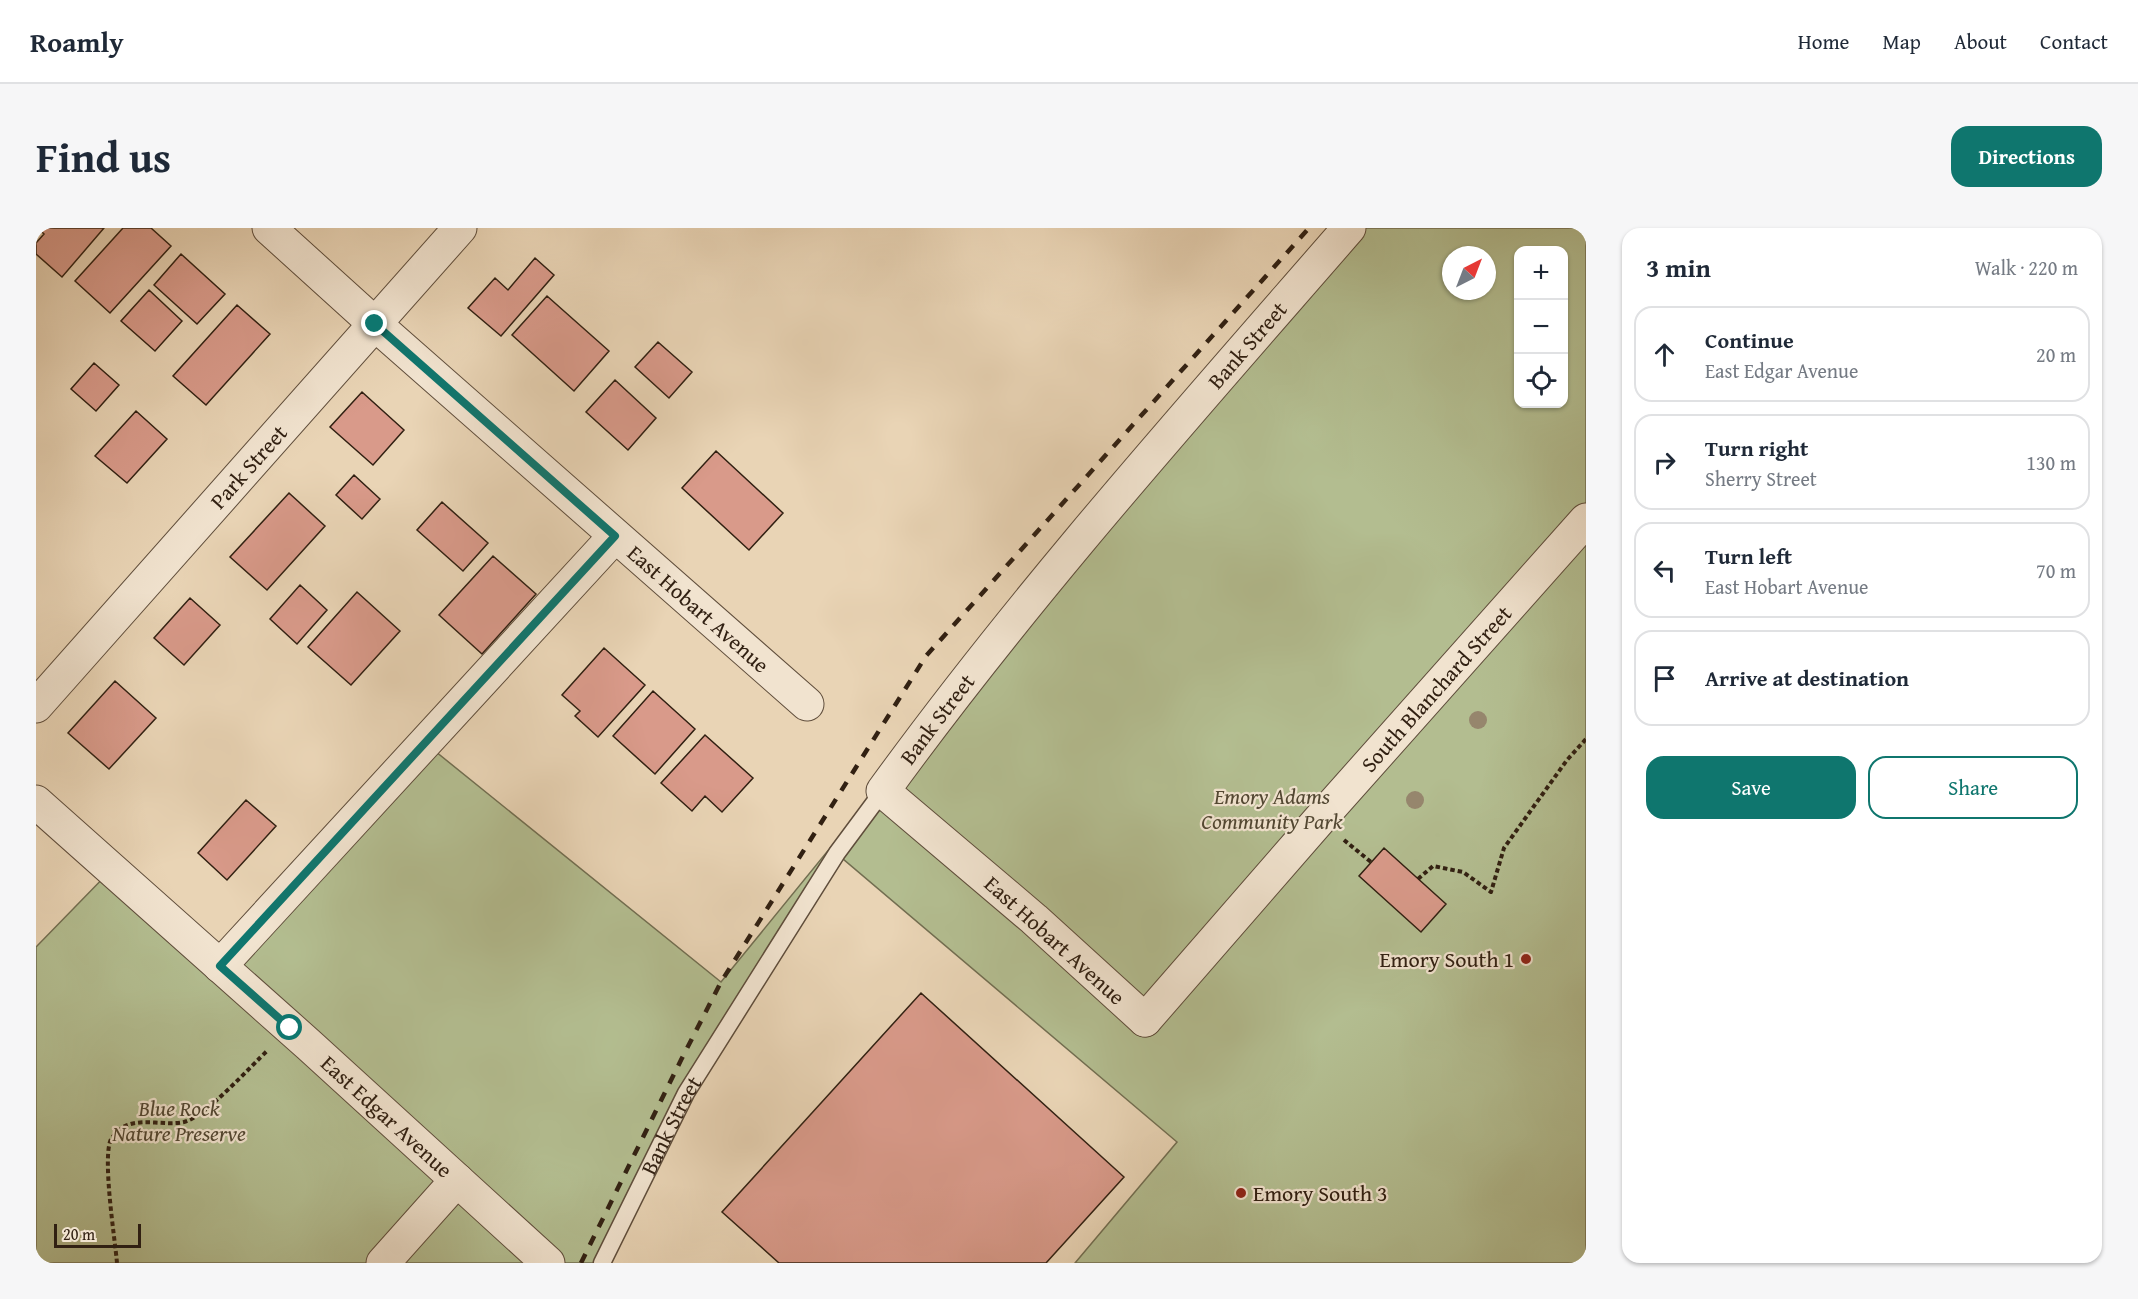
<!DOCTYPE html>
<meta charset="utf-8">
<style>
body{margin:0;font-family:"Gentium Book Plus",serif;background:#f6f6f7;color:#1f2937}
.controls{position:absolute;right:18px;top:18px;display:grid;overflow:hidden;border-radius:12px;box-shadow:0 2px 4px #0004}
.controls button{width:54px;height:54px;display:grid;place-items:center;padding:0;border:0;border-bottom:2px solid #e0e1e3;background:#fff;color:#1f2937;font:30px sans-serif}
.compass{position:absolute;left:1406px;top:18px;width:54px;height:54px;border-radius:50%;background:#fff;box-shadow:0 2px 4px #0004;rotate:42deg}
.scale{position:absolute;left:18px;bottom:15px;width:87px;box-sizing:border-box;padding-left:6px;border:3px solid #312012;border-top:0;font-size:16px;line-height:21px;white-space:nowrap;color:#312012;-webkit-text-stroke:4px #f1e3cf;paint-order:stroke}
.stop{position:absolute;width:18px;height:18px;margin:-14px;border:4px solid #0f766e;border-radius:50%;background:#fff}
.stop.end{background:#0f766e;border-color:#fff;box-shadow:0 2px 6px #0008}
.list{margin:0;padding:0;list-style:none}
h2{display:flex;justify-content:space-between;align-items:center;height:78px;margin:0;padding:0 24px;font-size:26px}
h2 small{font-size:20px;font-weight:400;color:#747a83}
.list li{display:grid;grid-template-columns:39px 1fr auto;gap:18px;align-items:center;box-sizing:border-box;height:96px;margin:0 12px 12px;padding:0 12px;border:2px solid #e0e1e3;border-radius:18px}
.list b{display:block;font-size:22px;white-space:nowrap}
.list p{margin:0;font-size:20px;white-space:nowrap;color:#747a83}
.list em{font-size:20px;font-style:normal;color:#747a83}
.actions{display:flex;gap:12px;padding:18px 24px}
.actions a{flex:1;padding:14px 0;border:2px solid #0f766e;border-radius:18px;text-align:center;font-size:21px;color:#0f766e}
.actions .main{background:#0f766e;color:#fff}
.icon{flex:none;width:33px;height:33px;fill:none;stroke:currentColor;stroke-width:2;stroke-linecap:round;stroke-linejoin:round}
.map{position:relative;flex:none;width:1550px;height:1035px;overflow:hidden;border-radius:18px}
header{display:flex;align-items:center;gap:36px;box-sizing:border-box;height:84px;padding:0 30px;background:#fff;border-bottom:2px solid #e0e1e3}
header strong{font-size:28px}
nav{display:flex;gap:33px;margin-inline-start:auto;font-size:21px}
.intro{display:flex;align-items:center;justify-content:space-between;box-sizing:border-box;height:144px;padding:0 36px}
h1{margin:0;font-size:42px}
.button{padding:15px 27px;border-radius:18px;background:#0f766e;color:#fff;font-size:21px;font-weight:700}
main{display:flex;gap:36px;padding:0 36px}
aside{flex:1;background:#fff;border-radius:18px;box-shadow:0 2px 4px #0004}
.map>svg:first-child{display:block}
</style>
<header>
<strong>Roamly</strong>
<nav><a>Home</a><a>Map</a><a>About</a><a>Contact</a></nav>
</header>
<div class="intro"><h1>Find us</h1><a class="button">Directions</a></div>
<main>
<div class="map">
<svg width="1550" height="1035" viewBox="0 0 1550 1035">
<rect width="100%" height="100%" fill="#e9d4b5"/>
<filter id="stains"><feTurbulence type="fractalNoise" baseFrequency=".00333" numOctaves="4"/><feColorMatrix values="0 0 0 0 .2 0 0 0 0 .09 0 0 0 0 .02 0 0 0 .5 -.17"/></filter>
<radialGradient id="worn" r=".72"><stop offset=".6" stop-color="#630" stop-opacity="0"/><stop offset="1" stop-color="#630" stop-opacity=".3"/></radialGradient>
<path fill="#b3bd90" stroke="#726e51" stroke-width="1.5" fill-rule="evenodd" d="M1316,0h234v1035h-511l102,-121 -340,-288 -151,239 -84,170h-566v-316l76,-78 108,97 205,-223 296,239 215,-264zM1482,22h46v154h-46zM1415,27h36v36h-36z"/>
<path fill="#d99a8a" stroke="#312012" stroke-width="1.5" d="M6,0h62l-42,49 -26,-23v-11l8,-9 -4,-4z
M87,0h28l20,18 -61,67 -35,-32z
M145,26l44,40 -28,30 -43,-39z
M499,30l19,17 -53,61 -33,-28 27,-30 13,12z
M113,62l33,31 -27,30 -34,-30z
M511,68l62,55 -35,40 -62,-56z
M201,77l33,29 -64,71 -33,-29z
M622,114l34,30 -23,26 -34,-31z
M58,135l25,22 -23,26 -25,-22z
M579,152l41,38 -28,32 -42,-38z
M326,164l42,38 -31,35 -43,-38z
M100,183l31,28 -40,44 -32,-27z
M680,223l67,62 -34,37 -67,-62z
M318,247l26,24 -18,20 -26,-24z
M253,265l36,33 -58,64 -37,-33z
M406,274l46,41 -25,28 -46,-41z
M457,328l43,38 -54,60 -43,-39z
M264,357l27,25 -30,34 -27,-25z
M321,364l43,39 -49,54 -43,-38z
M154,370l30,27 -36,40 -30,-27z
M568,420l41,37 -47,52 -23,-21 5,-5 -18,-16z
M79,453l41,37 -47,51 -41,-36z
M617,463l42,38 -40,45 -42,-38z
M669,507l48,43 -31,34 -17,-16 -13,15 -31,-28z
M210,572l30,26 -49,54 -29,-27z
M1348,620l62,56 -25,28 -62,-56z
M885,765l203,184 -78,86h-267l-57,-51z"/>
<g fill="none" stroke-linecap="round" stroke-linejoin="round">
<defs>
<g id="service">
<path id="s1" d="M566,1035l84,-170 151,-240 46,-62"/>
</g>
<g id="minor">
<path id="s2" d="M233,0l106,96 432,380"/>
<path id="s3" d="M0,478l424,-478"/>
<path id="s4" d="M0,574l273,243 239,218"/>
<path d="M184,738l395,-430"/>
<path id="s5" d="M1109,792l-111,-101 -151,-128c143,-197 306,-379 466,-563"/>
<path d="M347,1035l74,-83"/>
</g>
<g id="tertiary">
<path id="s6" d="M1109,792l175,-201 266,-299"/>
</g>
</defs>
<use href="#service" stroke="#5f4d3b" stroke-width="19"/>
<use href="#minor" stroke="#5f4d3b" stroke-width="35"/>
<use href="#tertiary" stroke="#5f4d3b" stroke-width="35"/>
<path stroke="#312012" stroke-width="4" stroke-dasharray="4.5 3" stroke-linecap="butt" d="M1308,612l27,22
M1382,651l15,-13 30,6 28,20 13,-44 63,-88 19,-21
M81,1035c-2,-24 -15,-105 -6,-124 2,-3 10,-11 14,-13 18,-8 41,0 59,-4 21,-5 67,-56 84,-72"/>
<use href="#service" stroke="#f1e3cf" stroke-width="16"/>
<use href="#minor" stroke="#f1e3cf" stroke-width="33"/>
<use href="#tertiary" stroke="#f1e3cf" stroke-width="33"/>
<path stroke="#312012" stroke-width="4.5" stroke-dasharray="10 10" stroke-linecap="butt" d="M545,1035l100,-203 40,-78 205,-326 383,-428"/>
</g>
<g fill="#96866d">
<circle cx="1442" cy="492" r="9"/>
<circle cx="1379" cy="572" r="9"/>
</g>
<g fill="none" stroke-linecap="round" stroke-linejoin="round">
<path stroke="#0f766e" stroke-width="8" d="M254,800l-70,-62 395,-430 -240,-212"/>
</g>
<g fill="#8f2418" stroke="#f1e3cf" stroke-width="2">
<circle cx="1490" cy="731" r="6"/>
<circle cx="1205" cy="965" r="6"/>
</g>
<g text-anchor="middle" stroke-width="4.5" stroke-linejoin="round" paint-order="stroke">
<g font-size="22" fill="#312012" stroke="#f1e3cf">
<text dy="8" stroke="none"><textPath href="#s5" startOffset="924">Bank Street</textPath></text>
<text dy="8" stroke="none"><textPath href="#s3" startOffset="320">Park Street</textPath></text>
<text dy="8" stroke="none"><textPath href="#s2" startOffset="574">East Hobart Avenue</textPath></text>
<text dy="8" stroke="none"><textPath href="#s6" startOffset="441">South Blanchard Street</textPath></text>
<text dy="8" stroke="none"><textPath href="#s5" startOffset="438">Bank Street</textPath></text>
<text transform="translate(1019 712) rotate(42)" y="8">East Hobart Avenue</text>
<text dy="8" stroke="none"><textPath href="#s4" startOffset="471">East Edgar Avenue</textPath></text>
<text dy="8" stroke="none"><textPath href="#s1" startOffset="154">Bank Street</textPath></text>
</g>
<g font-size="22" font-style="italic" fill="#524732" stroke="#f1e3cf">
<text x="1236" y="576">Emory Adams<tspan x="1236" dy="25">Community Park</tspan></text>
<text x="143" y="888">Blue Rock<tspan x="143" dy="25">Nature Preserve</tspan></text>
</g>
<g font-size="22" fill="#312012" stroke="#f1e3cf" text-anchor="end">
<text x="1478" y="739">Emory South 1</text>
<text x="1217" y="973" text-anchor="start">Emory South 3</text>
</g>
</g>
<rect width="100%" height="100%" filter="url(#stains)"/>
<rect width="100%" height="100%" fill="url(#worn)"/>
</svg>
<div class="controls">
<button>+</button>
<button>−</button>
<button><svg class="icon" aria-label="locate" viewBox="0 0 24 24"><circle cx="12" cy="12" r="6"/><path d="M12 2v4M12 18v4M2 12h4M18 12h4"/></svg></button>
</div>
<svg class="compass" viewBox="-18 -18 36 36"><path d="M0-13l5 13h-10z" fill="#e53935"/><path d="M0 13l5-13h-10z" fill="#747a83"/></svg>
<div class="scale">20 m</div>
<div class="stop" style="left:254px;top:800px"></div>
<div class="stop end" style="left:339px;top:96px"></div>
</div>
<aside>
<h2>3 min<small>Walk · 220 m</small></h2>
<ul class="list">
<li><svg class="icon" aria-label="ahead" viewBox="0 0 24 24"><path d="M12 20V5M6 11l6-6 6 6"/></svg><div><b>Continue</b><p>East Edgar Avenue</p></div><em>20 m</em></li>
<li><svg class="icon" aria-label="right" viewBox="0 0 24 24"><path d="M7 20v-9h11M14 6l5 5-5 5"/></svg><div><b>Turn right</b><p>Sherry Street</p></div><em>130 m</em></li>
<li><svg class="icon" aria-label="left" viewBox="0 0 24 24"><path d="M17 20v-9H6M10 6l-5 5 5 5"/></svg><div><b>Turn left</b><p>East Hobart Avenue</p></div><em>70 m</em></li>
<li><svg class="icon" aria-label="arrive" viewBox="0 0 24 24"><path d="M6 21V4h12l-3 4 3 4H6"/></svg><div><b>Arrive at destination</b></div></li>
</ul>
<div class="actions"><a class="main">Save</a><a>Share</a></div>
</aside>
</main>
